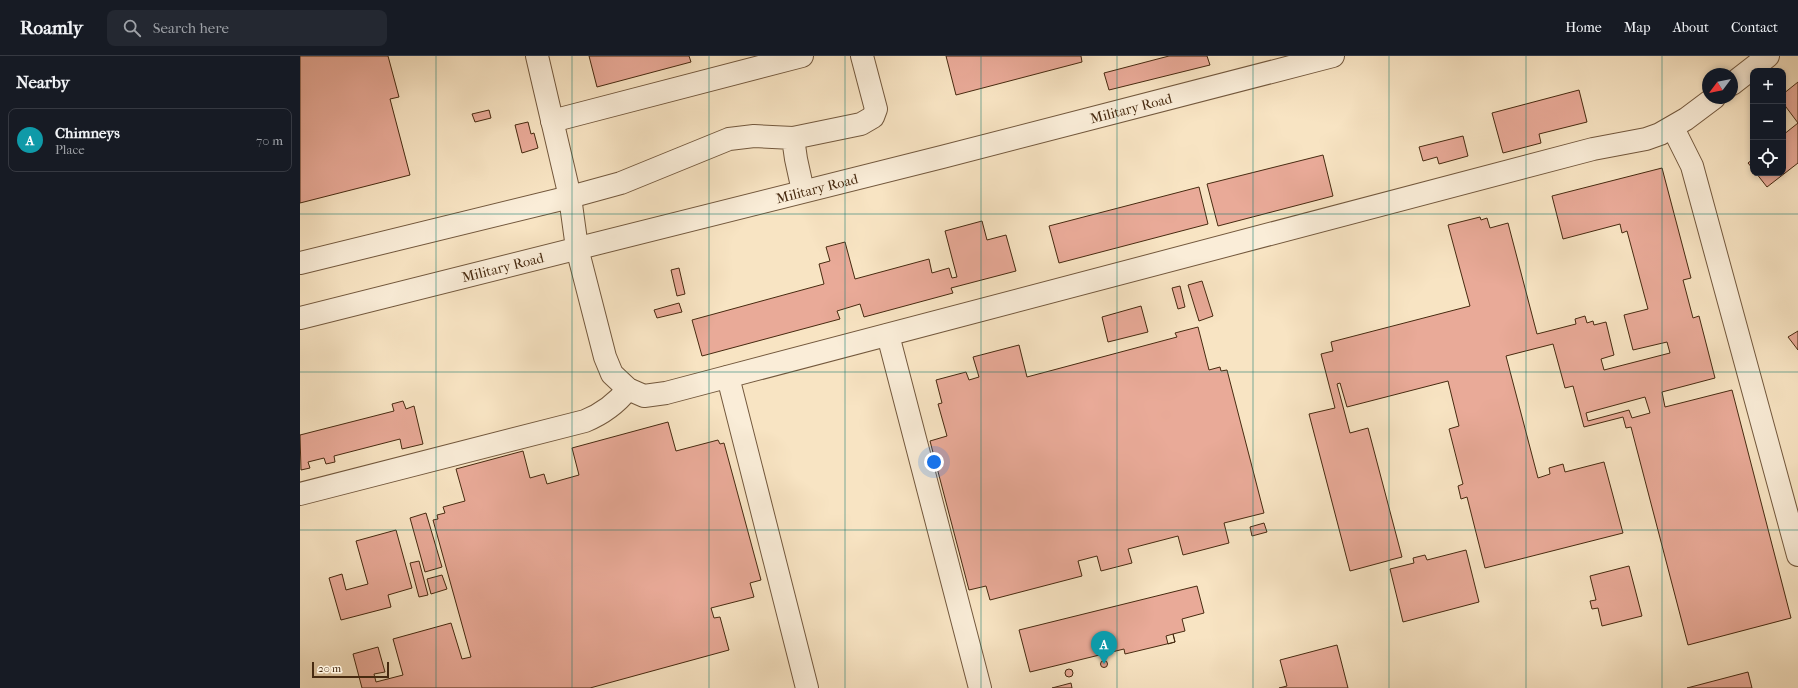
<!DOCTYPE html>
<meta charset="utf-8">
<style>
body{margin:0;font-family:"IM FELL French Canon",serif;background:#242831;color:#f1f3f6}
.controls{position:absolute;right:12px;top:12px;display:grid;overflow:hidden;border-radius:8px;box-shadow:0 2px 6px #0003}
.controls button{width:36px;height:36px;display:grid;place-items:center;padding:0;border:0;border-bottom:1px solid #363941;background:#171b24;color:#f1f3f6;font:20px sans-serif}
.compass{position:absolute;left:1402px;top:12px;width:36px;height:36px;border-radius:50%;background:#171b24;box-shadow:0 2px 6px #0003;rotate:238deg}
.scale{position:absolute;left:12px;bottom:10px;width:77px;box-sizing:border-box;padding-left:4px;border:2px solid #472a10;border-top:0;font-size:11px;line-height:14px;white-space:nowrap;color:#472a10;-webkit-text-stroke:3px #faedd8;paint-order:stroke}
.you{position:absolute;left:634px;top:406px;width:14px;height:14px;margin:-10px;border:3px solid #fff;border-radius:50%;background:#1a73e8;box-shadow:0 0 0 6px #1a73e833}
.badge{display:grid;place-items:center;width:26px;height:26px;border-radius:50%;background:#8c9099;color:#fff;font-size:13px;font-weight:700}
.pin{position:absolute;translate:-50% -33px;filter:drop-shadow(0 1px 2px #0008)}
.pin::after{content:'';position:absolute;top:21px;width:14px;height:12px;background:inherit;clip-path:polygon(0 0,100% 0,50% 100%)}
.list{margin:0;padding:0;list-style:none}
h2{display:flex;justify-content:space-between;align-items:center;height:52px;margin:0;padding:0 16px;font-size:17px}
h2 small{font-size:13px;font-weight:400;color:#9ea1a6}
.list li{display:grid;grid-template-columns:26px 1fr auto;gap:12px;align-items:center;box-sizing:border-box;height:64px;margin:0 8px 8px;padding:0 8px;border:1px solid #363941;border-radius:8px}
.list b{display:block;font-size:15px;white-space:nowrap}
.list p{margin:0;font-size:13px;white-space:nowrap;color:#9ea1a6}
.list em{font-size:13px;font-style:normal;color:#9ea1a6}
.icon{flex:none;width:22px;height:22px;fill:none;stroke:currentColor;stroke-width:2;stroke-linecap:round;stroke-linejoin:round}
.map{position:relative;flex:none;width:1498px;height:632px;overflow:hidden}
header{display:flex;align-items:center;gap:24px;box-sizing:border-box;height:56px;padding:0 20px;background:#171b24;border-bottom:1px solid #363941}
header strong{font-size:19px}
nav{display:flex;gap:22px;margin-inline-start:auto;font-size:14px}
.search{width:280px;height:36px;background:#242831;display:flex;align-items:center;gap:10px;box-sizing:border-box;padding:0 14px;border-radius:8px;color:#9ea1a6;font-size:15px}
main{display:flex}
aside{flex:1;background:#171b24}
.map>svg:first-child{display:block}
</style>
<header>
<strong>Roamly</strong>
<div class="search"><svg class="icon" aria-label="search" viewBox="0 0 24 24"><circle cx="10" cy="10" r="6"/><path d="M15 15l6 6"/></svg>Search here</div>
<nav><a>Home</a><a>Map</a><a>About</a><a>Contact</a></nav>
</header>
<main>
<aside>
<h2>Nearby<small></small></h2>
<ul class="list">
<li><span class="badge" style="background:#0f9aa8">A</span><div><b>Chimneys</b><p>Place</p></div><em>70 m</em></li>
</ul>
</aside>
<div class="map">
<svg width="1498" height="632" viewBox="0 0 1498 632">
<rect width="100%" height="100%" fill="#f8e4c3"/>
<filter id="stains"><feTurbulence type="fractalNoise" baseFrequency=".005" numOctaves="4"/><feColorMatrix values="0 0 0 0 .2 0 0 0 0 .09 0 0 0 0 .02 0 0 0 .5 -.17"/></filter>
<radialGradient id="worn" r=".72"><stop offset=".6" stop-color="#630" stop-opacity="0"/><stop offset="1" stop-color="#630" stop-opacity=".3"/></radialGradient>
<path fill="#e9aa98" stroke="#472a10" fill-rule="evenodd" d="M0,0h88l11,41 -9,2 20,76 -110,28z
M289,0h100l2,6 -94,25z
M646,0h135l1,6 -126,33z
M869,0h38l3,9 -101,25 -5,-17z
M1498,26v41l-15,-20v-9z
M1279,34l8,32 -48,12 2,9 -38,10 -11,-40z
M189,54l2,8 -16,4 -3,-8z
M228,66l3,12 3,-1 4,15 -16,5 -7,-28z
M1498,67v40l-31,24 -11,-14h27v-38z
M1163,80l5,20 -29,8 -2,-7 -14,4 -4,-14z
M1023,99l10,41 -115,30 -11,-42z
M1453,103v10l-5,-6z
M1362,112l29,110 -8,2 10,38 6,-2 16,62 -53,14 3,15 67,-17 59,228 -103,27 -57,-218 -5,1 -3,-11 -39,10 -11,-41 -8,2 -12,-44 -47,12 32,122 12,-4 -1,-6 14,-4 2,8 39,-10 19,71 -138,35 -18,-71 -6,2 -3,-13 5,-2 -14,-55 10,-3 -11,-45 -101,26 -7,-24 -3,1 13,49 18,-5 34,129 -52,14 -41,-157 26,-6 -14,-54 12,-3 -2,-9 139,-36 -22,-81 32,-8 1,3 6,-2 3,10 18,-5 29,111 39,-10 -1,-5 10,-3 2,7 6,-2 1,4 12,-3 8,33 -13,4 3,11 66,-17 -3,-11 -34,8 -9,-35 24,-6 -21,-78 -5,2 -2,-9 -57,15 -11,-43zM1345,341l5,16 -18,5 -3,-8 -41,11 -2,-8z
M899,131l9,37 -149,39 -10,-37z
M682,165l5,19 19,-5 10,36 -65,17 2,5 -89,24 -4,-13 -23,7 3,8 -138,37 -10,-36 132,-36 -5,-20 11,-3 -4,-14 19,-5 10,37 74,-20 3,14 17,-5 3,10 5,-1 -12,-46z
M379,212l6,26 -8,2 -6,-26z
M902,225l11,35 -14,5 -11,-36z
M880,230l5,21 -7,2 -6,-21z
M379,247l3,9 -25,6 -3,-8z
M841,250l7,26 -40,10 -6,-25z
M898,271l11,43 11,-3 1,4 6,-1 37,143 -40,10 5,20 -46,12 -5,-19 -50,13 4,14 -31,8 -4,-15 -19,5 4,15 -92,24 -4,-14 -17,4 -39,-149 17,-5 -9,-32 4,-1 -6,-23 30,-8 3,8 10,-3 -6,-20 46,-12 8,32 150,-40 -2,-4z
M1498,275v19l-10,-13z
M103,345l3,8 8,-3 9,38 -21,5 -2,-10 -66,17 1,6 -9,2 -2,-6 -16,4 2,6 -9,2 -1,-35 94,-24 -2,-7z
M368,366l8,29 42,-11 2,4 4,-1 37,137 -11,3 4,14 -43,11 3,10 6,-1 9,33 -139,38h-228l-9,-34 25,-7 7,25 -11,2 2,8 27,-7 -10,-36 58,-16 11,36 9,-2 -38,-137 5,-1 -1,-4 8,-2 -2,-6 22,-6 -9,-32 67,-18 7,27 14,-4 3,10 32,-9 -7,-27z
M126,457l16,54 -17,5 -15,-54z
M964,467l3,9 -15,4 -2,-9z
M96,474l16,58 -24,7 3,12 -50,13 -12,-42 13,-4 4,16 22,-6 -12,-43z
M1166,494l13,52 -76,20 -13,-53 24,-6 -1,-5 12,-3 2,5z
M119,505l9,34 -9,2 -9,-34z
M1329,510l13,50 -40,10 -4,-18 -6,1 -2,-8 6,-1 -6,-24z
M142,519l5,14 -16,5 -4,-15z
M897,530l7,27 -22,6 3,12 -12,3 2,8 -50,12 -1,-5 -94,23 -11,-42z
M873,578l2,8 -7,2 -2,-8z
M1037,589l11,43h-69l8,-2 -7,-26z
M800.5 608a3.5 3.5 0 1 1 7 0a3.5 3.5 0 1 1-7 0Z
M765 617a4 4 0 1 1 8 0a4 4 0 1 1-8 0Z
M1448,616l4,16h-65z
M771,627l1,5h-20z"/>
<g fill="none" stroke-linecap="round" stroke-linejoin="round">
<defs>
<g id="minor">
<path d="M237,0l33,141 7,51 28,109 7,17 16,15 16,7 22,-3 927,-244 53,-10 14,-5 26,-15 28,-21"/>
<path d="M1432,28l36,-28"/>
<path d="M252,65l250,-65"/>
<path d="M1373,72l19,38 106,389"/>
<path d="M493,82l68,-14 12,-7 3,-8 -14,-53"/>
<path d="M0,207l270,-66 51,-14 108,-44 25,-3 39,2 3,21 7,32"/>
<path id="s1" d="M0,262l642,-161 391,-101"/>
<path d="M588,279l92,353"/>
<path d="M428,321l79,311"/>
<path d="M0,438l285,-73c17,-7 31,-17 43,-32"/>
</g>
</defs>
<use href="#minor" stroke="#73583d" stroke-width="24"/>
<use href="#minor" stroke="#faedd8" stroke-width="22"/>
</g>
<path fill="none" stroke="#0f766e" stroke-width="1" stroke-opacity="0.55" d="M136,0v632M272,0v632M409,0v632M545,0v632M681,0v632M817,0v632M953,0v632M1089,0v632M1226,0v632M1362,0v632M0,158h1498M0,316h1498M0,474h1498"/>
<g text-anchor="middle" stroke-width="3" stroke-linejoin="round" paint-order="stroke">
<g font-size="14" fill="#472a10" stroke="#faedd8">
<text dy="5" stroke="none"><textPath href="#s1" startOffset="857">Military Road</textPath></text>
<text dy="5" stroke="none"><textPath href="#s1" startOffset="533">Military Road</textPath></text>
<text dy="5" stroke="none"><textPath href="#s1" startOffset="209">Military Road</textPath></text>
</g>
</g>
<rect width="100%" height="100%" filter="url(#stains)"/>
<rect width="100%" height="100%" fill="url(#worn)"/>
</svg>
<div class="controls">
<button>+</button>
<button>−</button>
<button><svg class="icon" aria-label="locate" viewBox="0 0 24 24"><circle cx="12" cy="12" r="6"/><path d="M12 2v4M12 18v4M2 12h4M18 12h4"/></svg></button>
</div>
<svg class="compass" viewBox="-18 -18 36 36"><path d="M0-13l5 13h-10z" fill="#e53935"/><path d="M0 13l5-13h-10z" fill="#9ea1a6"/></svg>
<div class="scale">20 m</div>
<div class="you"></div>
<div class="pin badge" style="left:804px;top:608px;background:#0f9aa8">A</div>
</div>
</main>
